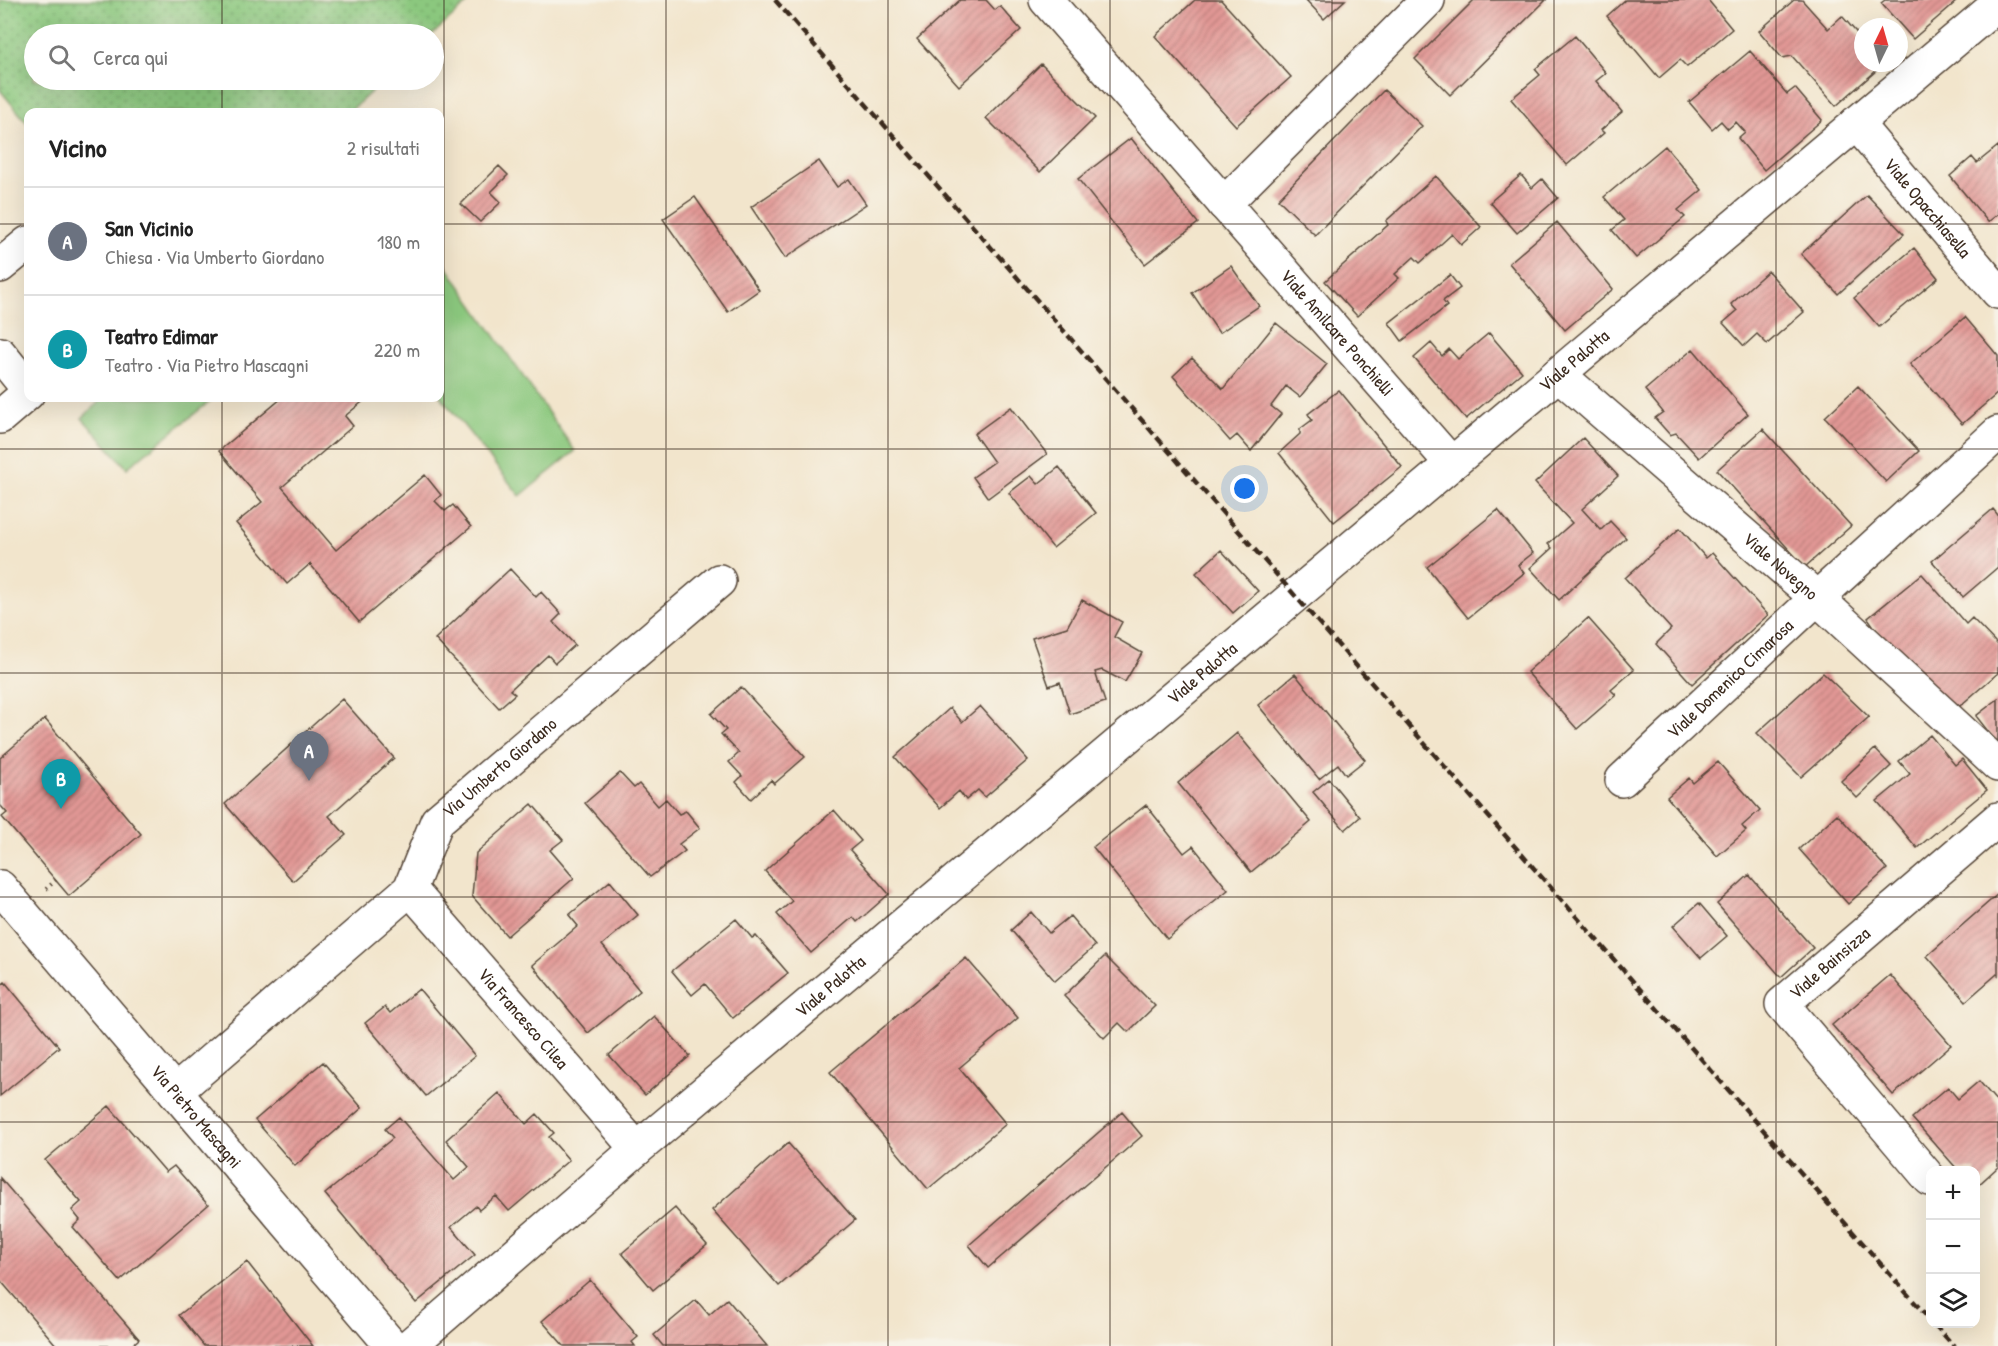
<!DOCTYPE html>
<html lang="it">
<meta charset="utf-8">
<style>
body{margin:0;font-family:"Patrick Hand",sans-serif;background:#f2f2f2;color:#222}
.controls{position:absolute;right:18px;bottom:18px;display:grid;overflow:hidden;border-radius:12px;box-shadow:0 6px 24px #0002}
.controls button{width:54px;height:54px;display:grid;place-items:center;padding:0;border:0;border-bottom:2px solid #e0e0e0;background:#fff;color:#222;font:30px sans-serif}
.compass{position:absolute;left:1854px;top:18px;width:54px;height:54px;border-radius:50%;background:#fff;box-shadow:0 6px 24px #0002;rotate:5deg}
.you{position:absolute;left:1245px;top:489px;width:21px;height:21px;margin:-15px;border:4px solid #fff;border-radius:50%;background:#1a73e8;box-shadow:0 0 0 9px #1a73e833}
.badge{display:grid;place-items:center;width:39px;height:39px;border-radius:50%;background:#db2777;color:#fff;font-size:20px;font-weight:700}
.pin{position:absolute;translate:-50% -50px;filter:drop-shadow(0 2px 3px #0008)}
.pin::after{content:'';position:absolute;top:32px;width:21px;height:18px;background:inherit;clip-path:polygon(0 0,100% 0,50% 100%)}
.list{margin:0;padding:0;list-style:none}
h2{display:flex;justify-content:space-between;align-items:center;height:78px;margin:0;padding:0 24px;font-size:26px}
h2 small{font-size:20px;font-weight:400;color:#767676}
.list li{display:grid;grid-template-columns:39px 1fr auto;gap:18px;align-items:center;box-sizing:border-box;height:108px;padding:0 24px;border-top:2px solid #e0e0e0}
.list b{display:block;font-size:22px;white-space:nowrap}
.list p{margin:0;font-size:20px;white-space:nowrap;color:#767676}
.list em{font-size:20px;font-style:normal;color:#767676}
.icon{flex:none;width:33px;height:33px;fill:none;stroke:currentColor;stroke-width:2;stroke-linecap:round;stroke-linejoin:round}
.map{position:relative;flex:none;width:1998px;height:1346px;overflow:hidden}
.search{position:absolute;background:#fff;box-shadow:0 6px 24px #0002;left:24px;top:24px;width:420px;height:66px;display:flex;align-items:center;gap:15px;box-sizing:border-box;padding:0 21px;border-radius:33px;color:#767676;font-size:22px}
.panel{position:absolute;background:#fff;box-shadow:0 6px 24px #0002;left:24px;top:108px;width:420px;height:294px;border-radius:12px}
.map>svg:first-child{display:block}
</style>
<div class="map">
<svg width="1998" height="1346" viewBox="0 0 1998 1346">
<defs>
<pattern id="grass-dots" width="8" height="8" patternUnits="userSpaceOnUse" patternTransform="scale(1.5)"><rect width="8" height="8" fill="#8bc87e"/><path d="M2 2h.1M6 6h.1" fill="none" stroke="#73a367" stroke-width="1.8" stroke-linecap="round"/></pattern>
<pattern id="building-hatch" width="6" height="6" patternUnits="userSpaceOnUse" patternTransform="scale(1.5)"><rect width="6" height="6" fill="#e29895"/><path d="M-1 1l2-2M0 6l6-6M5 7l2-2" fill="none" stroke="#b87c79"/></pattern>
</defs>
<rect width="100%" height="100%" fill="#f7f3e8"/>
<filter id="ink" filterUnits="userSpaceOnUse"><feTurbulence type="fractalNoise" baseFrequency=".0167" numOctaves="2"/><feDisplacementMap in="SourceGraphic" scale="12" xChannelSelector="R" yChannelSelector="G"/><feConvolveMatrix kernelMatrix="1 2 1 2 8 2 1 2 1" color-interpolation-filters="sRGB"/></filter>
<filter id="wash" filterUnits="userSpaceOnUse"><feTurbulence type="fractalNoise" baseFrequency=".008" numOctaves="4" result="noise"/><feDisplacementMap in="SourceGraphic" scale="24" xChannelSelector="R" yChannelSelector="G"/><feGaussianBlur stdDeviation="1.35" result="paint"/><feColorMatrix in="noise" values="0 0 0 0 0 0 0 0 0 0 0 0 0 0 0 0 0 1.4 0 .05"/><feComposite in="paint" operator="in"/></filter>
<g filter="url(#wash)">
<rect width="100%" height="100%" fill="#f2e5cc"/>
<path fill="url(#grass-dots)" stroke="#63794e" stroke-width="1.5" d="M0,0h471l-38,34h-399v46h350l-35,32h-321v12l-28,-34z"/>
<path fill="#8bc87e" stroke="#63794e" stroke-width="1.5" d="M440,257l135,194 -55,45 -80,-100z
M103,398h111l-87,70 -45,-50z"/>
<g id="blocks">
<path fill="url(#building-hatch)" d="M960,0h26l9,10 5,-4 21,24 -62,56 -42,-47z
M1195,0h26l70,77 -55,49 -81,-90z
M1306,0h39l-21,19z
M1474,0h72l-96,95 -35,-36z
M1625,0h83l24,29 -45,38 -7,-7 -21,18 -52,-62z
M1794,0h8l26,29 14,-13 21,24v23h22l-49,43 -44,-50 -10,2 -23,-27z
M1885,0h73l-45,39 -32,-36z
M1575,36l31,37 -10,8 26,31 -21,18 3,3 -37,32 -56,-66 29,-24 -5,-6z
M1750,51l37,43 8,-6 27,32 -58,50 -26,-32 7,-6 -9,-10 -8,7 -7,-8 -9,8 -23,-27z
M1041,64l54,54 -55,54 -54,-54z
M1384,90l38,36 -107,109 -37,-36z
M1131,138l67,85 -53,41 -67,-85z
M1665,146l37,44 -24,20 7,7 -49,41 -24,-28 12,-10 -20,-23z
M1998,146v68l-10,8 -38,-46 22,-19 5,6z
M819,161l18,26 12,-8 17,25 -81,54 -34,-51z
M499,166l9,9 -17,17 10,10 -21,20 -19,-18z
M1521,175l11,13 10,-9 16,19 -41,35 -27,-31z
M1436,176l45,51 -20,18 -9,-11 -32,29 -6,-6 -19,17 4,4 -42,38 -32,-35 63,-56 -2,-4z
M1867,195l37,39 -66,60 -37,-40z
M695,197l64,93 -31,22 -65,-93z
M1557,222l56,67 -48,41 -56,-67z
M1914,248l24,30 -59,49 -25,-29z
M1231,266l28,40 -40,27 -27,-40z
M1768,271l36,41 -37,32 -10,-10 -13,12 -21,-23 14,-12 -6,-7z
M1450,275l10,13 -17,13 4,5 -45,35 -13,-18z
M1965,317l33,39v37l-36,31 -52,-60z
M1276,323l51,41 -27,33 -14,-11 -15,20 10,8 -30,37 -14,-16 -7,6 -57,-65 19,-18 31,31z
M1489,333l33,39 -56,47 -52,-61 17,-15 11,13 7,-7 9,10z
M1693,349l55,65 -49,44 -23,-25 -6,2 -15,-17 8,-6 -18,-22z
M1858,386l61,65 -33,31 -61,-65z
M1339,390l63,77 -68,55 -55,-69 21,-19v-5l12,-9 -4,-6z
M282,398h82l2,1 -21,17 8,10 -71,61 54,63 89,-75 16,20 -6,6 10,10 8,-6 18,22 -112,95 -49,-58 -23,20 -51,-61 26,-21 -43,-51z
M1011,407l36,47 -59,44 -15,-21 21,-15 -20,-28z
M1763,429l88,97 -46,41 -88,-97z
M1583,438l35,38 -36,33 19,21 9,-9 16,17 -67,62 -29,-32 22,-20 -4,-4 24,-21 -37,-40z
M1059,467l37,46 -43,35 -44,-55 22,-17 7,8z
M1993,509l5,6v52l-35,30 -31,-36z
M1498,510l35,43 -15,12 6,8 -56,45 -41,-51z
M1680,528l26,30 6,-5 56,62 -76,69 -36,-40 15,-15 -46,-51z
M1221,550l37,41 -25,22 -37,-40z
M510,569l26,28 5,-5 20,22 -8,8 22,23 -20,18 -7,-8 -38,35 5,4 -16,14 -64,-69z
M1922,574l44,50 6,-6 26,27v28l-44,38 -58,-53 -28,-40z
M1082,600l40,22 -8,15 28,16 -17,29 -23,-12 -7,2 10,30 -35,12 -10,-32 -11,4 -17,-48 35,-11z
M1588,618l46,52 -23,20 5,5 -39,34 -50,-57z
M1823,673l46,44 -68,60 -44,-44z
M1295,674l70,86 -19,15 -8,-11 -19,15 -61,-74z
M741,687l64,70 -31,27 -3,-4 -20,19 -15,-17 6,-6 -13,-14 10,-9 -18,-19 5,-4 -15,-16z
M342,699l52,59 -65,58 17,19 -53,46 -68,-77z
M1998,699v45l-22,-28z
M980,706l48,54 -43,37 -7,-7 -12,10 -7,-9 -19,17 -45,-51 55,-49 12,14z
M45,719l96,115 -72,62 -67,-79 5,-4 -7,-8v-47z
M1237,733l74,89 -60,50 -73,-89z
M1930,735l25,30 7,-6 25,31 -70,58 -40,-47 33,-27 -11,-13z
M1875,749l16,17 -34,32 -16,-17z
M1718,762l42,48 -18,16 4,5 -29,25 -50,-59 22,-19 4,5z
M620,773l14,15 5,-4 19,22 8,-7 13,15 7,-3 14,17 -21,16 6,7 -35,26 -65,-74z
M1329,779l31,38 -15,13 -32,-38z
M532,804l31,36 -13,10 24,28 -67,58 -35,-40 4,-43z
M1146,805l38,48 9,-7 35,44 -61,49 -74,-92z
M834,810l27,31 -11,9 39,44 -32,28 -4,-5 -42,36 -34,-39 15,-13 -27,-30z
M1837,814l50,55 -39,35 -49,-55z
M1749,875l64,73 -32,29 -64,-73z
M610,881l28,34 -36,30 38,46 -52,42 -56,-68 46,-39 -9,-11z
M1998,894v81l-1,-1 -31,27 -39,-45z
M1699,903l28,33 -26,22 -28,-32z
M1031,912l18,21 21,-17 25,30 -40,35 -44,-51z
M736,919l16,19 4,-2 32,37 -55,45 -28,-34 -13,11 -20,-24z
M1105,956l50,50 -27,26 -9,-9 -15,15 -40,-42z
M966,958l52,60 -59,50 47,56 -78,65 -98,-117z
M1890,975l61,70 -58,50 -61,-70z
M5,982l54,65 -59,49v-110z
M419,989l56,67 -49,40 -61,-73 20,-16 5,6z
M654,1016l36,40 -45,39 -36,-40z
M323,1062l39,46 -67,58 -40,-46z
M1979,1081l19,22v64l-22,20v-17h-18l-46,-52 36,-31 10,12z
M499,1093l27,31 11,-10 17,19 -5,4 20,23 -60,51 -13,-15 -17,14 -3,-4 -25,21 24,28 -59,48 -91,-109 68,-56 -8,-9 14,-12 55,63 15,-13 -23,-27z
M109,1106l57,66 8,-6 34,39 -88,76 -47,-54 7,-7 -8,-10 9,-8 -36,-42z
M1122,1112l20,24 -154,132 -19,-23z
M788,1143l67,77 -76,66 -67,-76z
M0,1178l139,161 -8,7h-74l-57,-66z
M675,1208l32,37 -54,45 -31,-37z
M247,1262l66,84h-109l-25,-31z
M590,1280l48,57 -6,5 3,4h-71l-22,-25z
M727,1299l40,47h-104l-9,-11 42,-35 13,15z"/>
</g>
</g>
<g filter="url(#ink)">
<use href="#blocks" fill-opacity="0" stroke="#564638" stroke-width="1.5"/>
<g fill="none" stroke-linecap="round" stroke-linejoin="round">
<defs>
<g id="minor">
<path id="s1" d="M1046,0l405,463"/>
<path id="s2" d="M1856,123l142,169"/>
<path d="M1224,204l204,-204"/>
<path d="M0,266l28,-23"/>
<path d="M0,354l28,35"/>
<path id="s3" d="M1558,374l259,224 181,167"/>
<path d="M0,417l28,-24"/>
<path id="s4" d="M1622,780l195,-182 181,-165"/>
<path id="s5" d="M0,887l392,459"/>
<path id="s6" d="M410,889l227,260"/>
<path id="s7" d="M175,1092l235,-203 27,-68 282,-240"/>
<path id="s8" d="M1930,1179l-148,-175 216,-185"/>
<path id="s9" d="M409,1346l228,-197 1361,-1145"/>
</g>
</defs>
<use href="#minor" stroke="#564638" stroke-width="36"/>
<path stroke="#564638" stroke-width="4" stroke-dasharray="1.5 4.5" stroke-linecap="butt" d="M46,889l10,-9"/>
<use href="#minor" stroke="#fff" stroke-width="33"/>
<path stroke="#3b2a1e" stroke-width="4.5" stroke-dasharray="9 4.5" stroke-linecap="butt" d="M775,0l557,638 598,682
M1934,1324l20,22"/>
</g>
</g>
<path fill="none" stroke="#3b2a1e" stroke-width="1.5" stroke-opacity="0.55" d="M222,0v34M444,0v1346M666,0v1346M888,0v1346M1110,0v1346M1332,0v1346M1554,0v1346M1776,0v1346M222,80v32M0,224h28M440,224h1558M222,398v948M0,449h1998M0,673h1998M0,897h1998M0,1122h1998"/>
<g text-anchor="middle" stroke-width="5" stroke-linejoin="round" paint-order="stroke">
<g font-size="18" fill="#3b2a1e" stroke="#f7f3e8">
<text dy="6" stroke="none"><textPath href="#s2" startOffset="111">Viale Opacchiasella</textPath></text>
<text dy="6" stroke="none"><textPath href="#s1" startOffset="442">Viale Amilcare Ponchielli</textPath></text>
<text dy="6" stroke="none"><textPath href="#s9" startOffset="1526">Viale Palotta</textPath></text>
<text dy="6" stroke="none"><textPath href="#s3" startOffset="294">Viale Novegno</textPath></text>
<text dy="6" stroke="none"><textPath href="#s9" startOffset="1040">Viale Palotta</textPath></text>
<text dy="6" stroke="none"><textPath href="#s4" startOffset="148">Viale Domenico Cimarosa</textPath></text>
<text dy="6" stroke="none"><textPath href="#s7" startOffset="466">Via Umberto Giordano</textPath></text>
<text dy="6" stroke="none"><textPath href="#s8" startOffset="292">Viale Bainsizza</textPath></text>
<text dy="6" stroke="none"><textPath href="#s9" startOffset="554">Viale Palotta</textPath></text>
<text dy="6" stroke="none"><textPath href="#s6" startOffset="172">Via Francesco Cilea</textPath></text>
<text dy="6" stroke="none"><textPath href="#s5" startOffset="302">Via Pietro Mascagni</textPath></text>
</g>
</g>
</svg>
<div class="controls">
<button>+</button>
<button>−</button>
<button><svg class="icon" aria-label="layers" viewBox="0 0 24 24"><path d="M12 4l9 5-9 5-9-5zM3 14l9 5 9-5"/></svg></button>
</div>
<svg class="compass" viewBox="-18 -18 36 36"><path d="M0-13l5 13h-10z" fill="#e53935"/><path d="M0 13l5-13h-10z" fill="#767676"/></svg>
<div class="you"></div>
<div class="pin badge" style="left:309px;top:781px;background:#6b7280">A</div>
<div class="pin badge" style="left:61px;top:809px;background:#0f9aa8">B</div>
<div class="search"><svg class="icon" aria-label="search" viewBox="0 0 24 24"><circle cx="10" cy="10" r="6"/><path d="M15 15l6 6"/></svg>Cerca qui</div>
<section class="panel">
<h2>Vicino<small>2 risultati</small></h2>
<ul class="list">
<li><span class="badge" style="background:#6b7280">A</span><div><b>San Vicinio</b><p>Chiesa · Via Umberto Giordano</p></div><em>180 m</em></li>
<li><span class="badge" style="background:#0f9aa8">B</span><div><b>Teatro Edimar</b><p>Teatro · Via Pietro Mascagni</p></div><em>220 m</em></li>
</ul>
</section>
</div>
